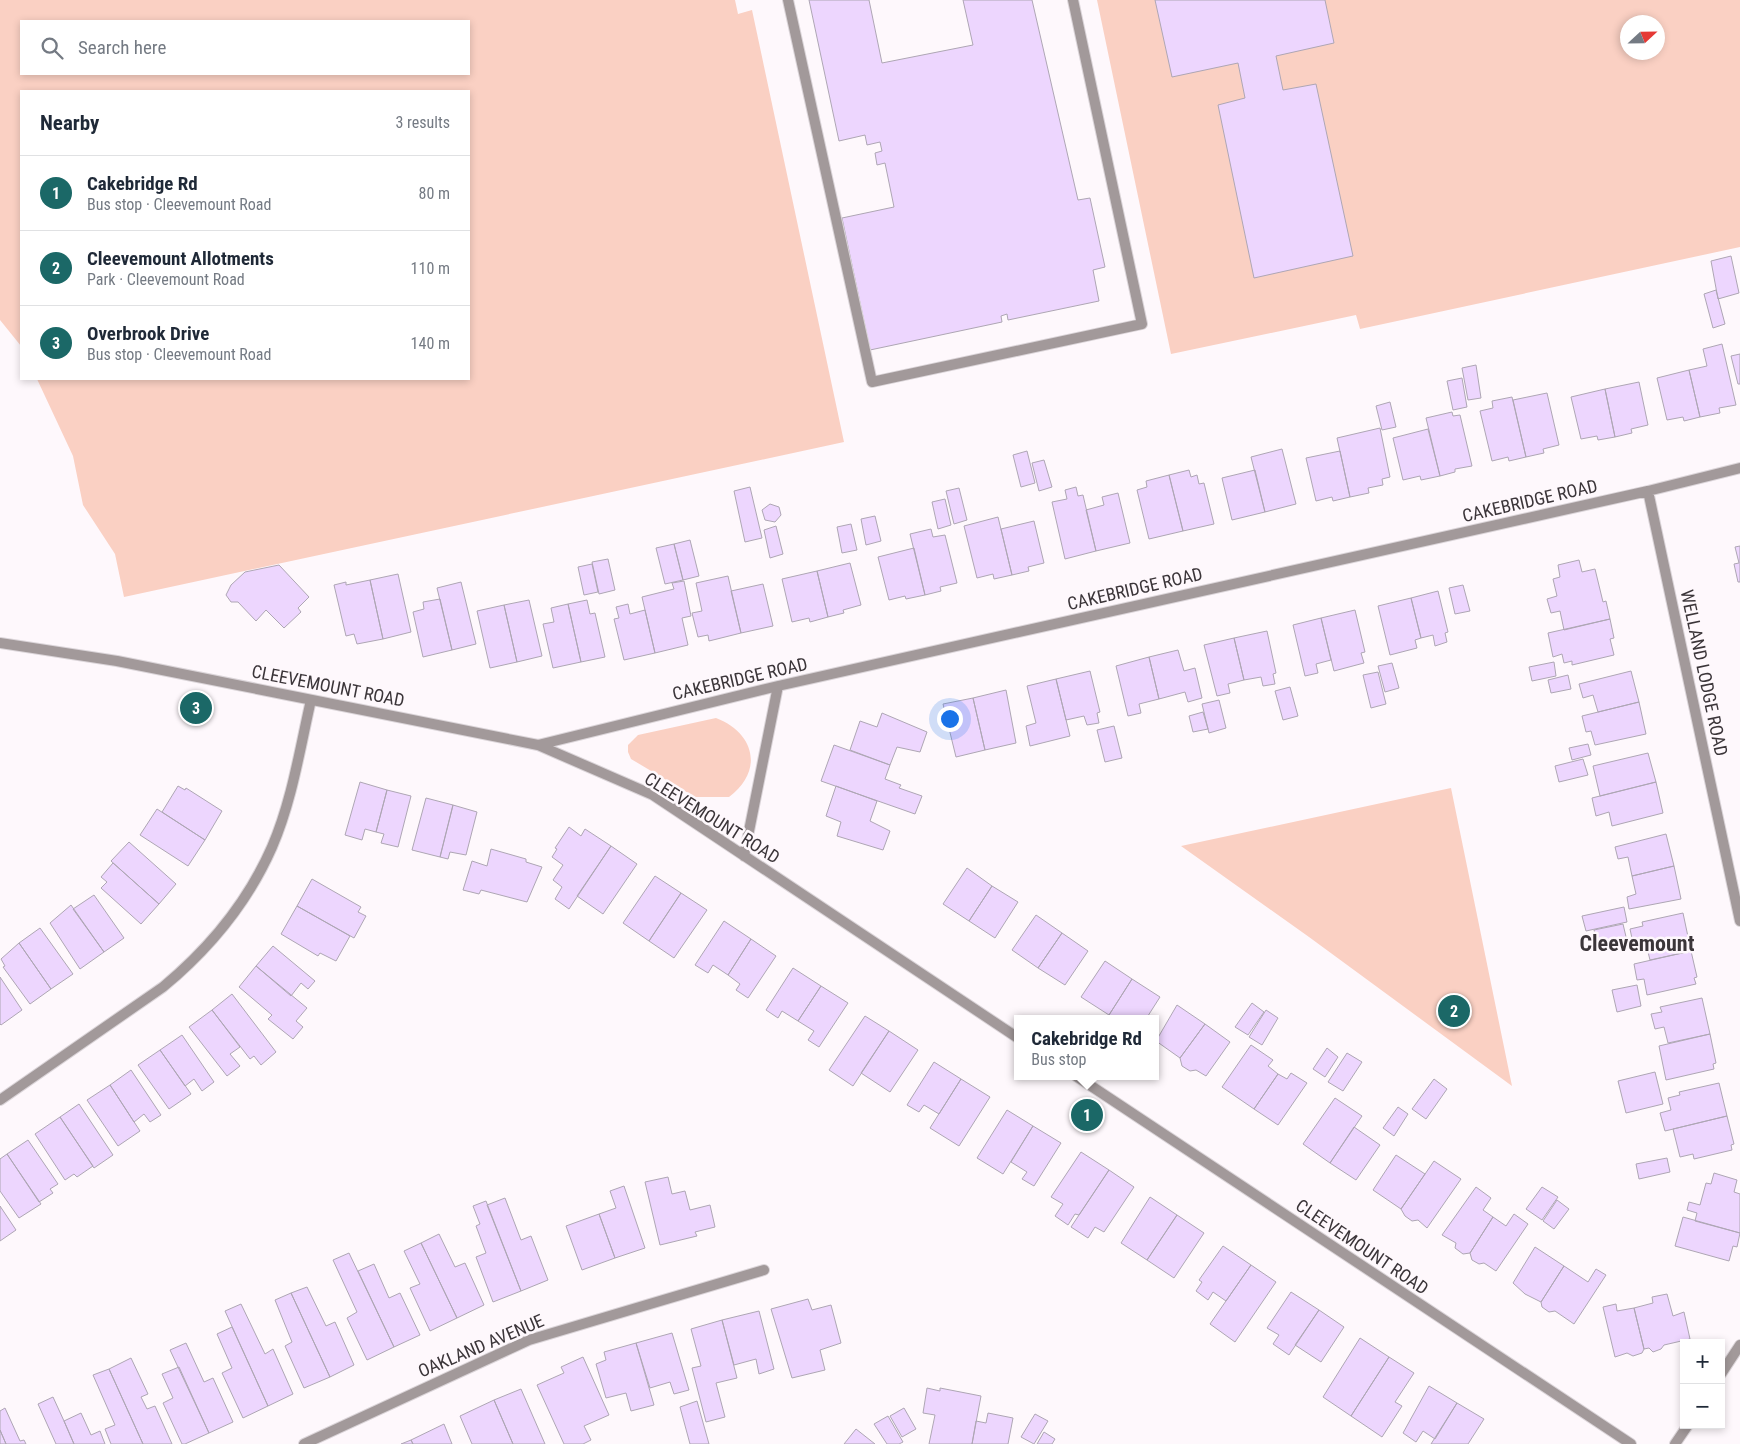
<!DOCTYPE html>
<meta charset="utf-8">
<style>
body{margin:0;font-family:"Roboto Condensed",sans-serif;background:#f6f6f7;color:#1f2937}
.controls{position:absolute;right:15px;bottom:15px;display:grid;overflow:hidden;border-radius:0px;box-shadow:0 2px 8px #0003}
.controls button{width:45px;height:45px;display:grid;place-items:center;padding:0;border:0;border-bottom:1px solid #e0e1e3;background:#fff;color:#1f2937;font:25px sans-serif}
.compass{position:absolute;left:1620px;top:15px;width:45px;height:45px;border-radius:50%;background:#fff;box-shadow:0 2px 8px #0003;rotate:68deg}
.you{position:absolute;left:949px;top:718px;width:18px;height:18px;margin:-12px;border:4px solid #fff;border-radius:50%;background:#1a73e8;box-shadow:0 0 0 8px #1a73e833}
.badge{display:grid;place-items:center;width:32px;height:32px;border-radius:50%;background:#1b6867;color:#fff;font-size:16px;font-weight:700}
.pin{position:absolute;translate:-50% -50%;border:2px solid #fff;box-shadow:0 1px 5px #0006}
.popup{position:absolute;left:1014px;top:1015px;width:145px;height:65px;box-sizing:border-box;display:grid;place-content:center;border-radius:0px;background:#fff;filter:drop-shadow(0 1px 4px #0005);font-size:16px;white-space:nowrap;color:#747a83}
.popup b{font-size:19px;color:#1f2937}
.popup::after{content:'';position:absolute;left:50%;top:100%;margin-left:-10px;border:10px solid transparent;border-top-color:#fff}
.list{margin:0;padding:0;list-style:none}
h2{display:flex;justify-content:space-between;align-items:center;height:65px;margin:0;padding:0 20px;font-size:21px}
h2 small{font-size:16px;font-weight:400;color:#747a83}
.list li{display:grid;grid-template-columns:32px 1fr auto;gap:15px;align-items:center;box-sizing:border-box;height:75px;padding:0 20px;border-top:1px solid #e0e1e3}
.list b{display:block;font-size:19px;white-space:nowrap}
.list p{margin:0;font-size:16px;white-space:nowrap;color:#747a83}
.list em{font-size:16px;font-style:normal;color:#747a83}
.icon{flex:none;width:28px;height:28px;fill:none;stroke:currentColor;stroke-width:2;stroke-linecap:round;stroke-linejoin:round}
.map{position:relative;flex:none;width:1740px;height:1444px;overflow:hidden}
.search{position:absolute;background:#fff;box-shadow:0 2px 8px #0003;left:20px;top:20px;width:450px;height:55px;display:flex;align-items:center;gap:12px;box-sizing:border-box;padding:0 18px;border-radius:0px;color:#747a83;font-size:19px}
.panel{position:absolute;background:#fff;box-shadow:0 2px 8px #0003;left:20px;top:90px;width:450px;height:290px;border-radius:0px}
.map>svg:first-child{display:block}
</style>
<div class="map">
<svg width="1740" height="1444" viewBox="0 0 1740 1444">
<rect width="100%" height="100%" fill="#fef8fc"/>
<path fill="#fad0c3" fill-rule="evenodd" d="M0,0h735l3,14 14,-4 92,432 -720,155 -9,-43 -32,-49 -10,-49 -36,-77h432v-288h-448v255l-21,-26zM21,21h448v53h-448z
M1097,0h643v247l-380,82 -4,-14 -185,39zM1628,22h30v30h-30z
M716,718c39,15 48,53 13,79h-34l-64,-38 -3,-7v-7l10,-10z
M1451,788l61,298 -203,-149 -128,-91z"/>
<path fill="#edd6fe" stroke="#aea6b4" d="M809,0h60l13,63 91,-18 -10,-45h69l46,200 12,-2 15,69 -12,3 6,31 -91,19 -1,-6 -6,2 1,6 -132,28 -28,-132 52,-11 -9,-44 -8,2 -2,-12 7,-2 -2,-9 -13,3 -2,-10 -26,6z
M1155,0h170l9,43 -58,13 7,34 33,-6 37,172 -99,22 -36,-173 27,-7 -7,-35 -66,14z
M1731,256l8,37 -21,6 -7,-38z
M1716,290l9,34 -12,4 -9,-34z
M1722,344l14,61 -17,3 1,5 -20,4 -11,-47 18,-4 -4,-17z
M1740,354v30h-2l-7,-28z
M1476,365l5,33 -13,2 -6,-32z
M1689,370l11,47 -16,4 -1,-4 -16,3 -10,-42z
M1462,378l5,29 -14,3 -6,-29z
M1639,382l9,43 -17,4 1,4 -17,4 -10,-48z
M1605,389l10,48 -17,3 -1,-4 -16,3 -10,-42z
M1547,393l12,52 -16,4 1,4 -18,4 -13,-57z
M1512,397l14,60 -17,4 -1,-4 -16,4 -12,-50 13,-3 -1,-7z
M1390,402l6,25 -14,3 -6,-24z
M1452,412l1,4 7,-1 12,51 -17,3v3l-15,4 -14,-58z
M1380,428l10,49 -8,2 1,6 -15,3 1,5 -19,4 -13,-59z
M1428,429l12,47 -19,4 -1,-4 -17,4 -10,-42z
M1282,449l14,55 -31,8 -14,-55z
M1027,451l8,32 -14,4 -8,-32z
M1340,451l10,46 -17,4 -1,-4 -16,4 -10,-43z
M1044,460l8,27 -13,4 -7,-28z
M1189,470l2,7 6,-2 2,9 5,-1 10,41 -31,7 -14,-56z
M1255,470l10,42 -33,8 -10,-42z
M1169,475l14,56 -34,8 -12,-49 10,-3 -1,-6z
M750,487l12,51 -17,4 -11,-51z
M1076,487l2,9 5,-1 13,56 -31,8 -13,-57 15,-3 -2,-9z
M959,488l8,32 -13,4 -8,-33z
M1118,493l12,50 -34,8 -10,-41 18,-5 -2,-8z
M945,499l6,26 -13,4 -6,-27z
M770,504l9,3 2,8 -6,7 -10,-2 -3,-10z
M875,516l6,25 -15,4 -5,-26z
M998,517l14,58 -18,4 -1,-5 -16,4 -13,-52z
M1034,521l10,42 -16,4 1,4 -17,4 -11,-46z
M851,524l6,26 -15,3 -5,-26z
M776,526l7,28 -13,4 -6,-28z
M931,529l2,8 12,-2 12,48 -17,4 1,4 -16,4 -15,-61z
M690,540l9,36 -16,4 -9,-36z
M674,544l9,36 -18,4 -9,-36z
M1740,546v36h-2l-4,-18 5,-1 -4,-16z
M914,548l11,47 -19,4 -1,-3 -16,4 -11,-43z
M608,559l7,31 -16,4 -7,-32z
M1579,560l3,12 13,-3 8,33 3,-1 4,18 -46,11 -4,-19 -9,2 -4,-14 10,-3 -4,-17 7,-2 -2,-12z
M850,563l11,42 -18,5 1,3 -16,4 -11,-46z
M592,564l6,28 -14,3 -6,-28z
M279,565l30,32 -11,11 3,4 -17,16 -18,-18 -10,11 -18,-19h-7l-5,-7 5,-10 14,-13z
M817,571l11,46 -18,5 -1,-4 -17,4 -10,-43z
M398,574l13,58 -28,7 -13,-59z
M728,576l13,57 -32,8 -1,-6 -10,2 -6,-24 10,-2 -6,-28z
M370,580l13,59 -26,5 -3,-10 -8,2 -12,-51 12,-3v3z
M684,581l7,35 -9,2 6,27 -33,8 -13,-56 32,-8 -2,-6z
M461,582l15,62 -24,6 -15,-62z
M763,584l10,42 -32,7 -10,-42z
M1463,585l7,26 -15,3 -6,-26z
M1438,591l10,41 -3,1 2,9 -12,4 -2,-11 -12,3 -10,-40z
M1411,598l10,40 -6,2 2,8 -27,7 -12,-49z
M440,599l12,51 -29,7 -10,-45 11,-3 -1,-7z
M529,600l13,56 -25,6 -13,-57z
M587,600l3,14 5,-1 10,44 -24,5 -13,-58z
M568,604l13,58 -28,6 -10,-44 11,-2 -3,-14z
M628,604l2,10 15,-4 10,43 -31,7 -10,-41 5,-1 -3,-11z
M504,605l13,57 -27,6 -13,-57z
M1355,610l10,42 -4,1 3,10 -30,8 -13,-53z
M1321,618l10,42 -15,4 2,9 -13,3 -12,-51z
M1610,619l4,19 -4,1 4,16 -42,10v-4l-8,2 -2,-9 -9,3 -5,-24z
M1267,631l9,42 -3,1 2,10 -12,2 -2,-9 -17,3 -10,-42z
M1234,638l10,42 -16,4 2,9 -13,3 -13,-51z
M1178,650l6,21 11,-3 7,30 -14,4 -3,-10 -26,7 -10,-42z
M1149,657l10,42 -20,5 2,9 -13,3 -12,-50z
M1554,662l2,14 -24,5 -3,-14z
M1392,663l7,25 -14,4 -7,-26z
M1090,671l10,41 -3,1 2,10 -12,2 -3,-9 -18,4 -10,-41z
M1631,671l8,31 -41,10 -5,-17 -10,3 -4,-14z
M1378,672l8,32 -15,4 -8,-33z
M1568,675l3,14 -20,4 -3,-13z
M1056,679l14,57 -40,10 -4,-20 10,-3 -9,-37z
M1290,687l8,29 -15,4 -8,-29z
M1006,690l10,53 -31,7 -12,-52z
M973,698l12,52 -29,7 -13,-53z
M1219,700l7,28 -17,5 -7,-29z
M1639,702l7,32 -51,11 -4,-14 -5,1 -4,-16z
M1203,712l5,17 -15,3 -4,-16z
M882,713l45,19 -7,20 -23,-5 -7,18 -40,-15 10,-29 17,6z
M1114,726l8,32 -17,4 -8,-32z
M1588,744l3,11 -19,5 -3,-12z
M834,745l56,20 -5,14 16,6 -2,3 23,8 -7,18 -94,-33z
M1648,753l8,29 -56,14 -7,-30z
M1583,759l5,16 -29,7 -4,-16z
M360,782l27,8 -11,42 -11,-3 -3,11 -17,-5z
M1656,782l7,31 -51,13 -3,-14 -13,4 -4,-18z
M178,786l7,4 1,-2 36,23 -17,29 -43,-28z
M836,786l41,15 -7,20 20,10 -7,19 -46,-14 4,-14 -15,-6z
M387,790l24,6 -13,51 -17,-4 3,-9 -8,-2z
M426,798l27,7 -13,52 -28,-7z
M453,805l24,7 -11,43 -16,-3 -2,7 -8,-2z
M157,809l48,31 -17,26 -48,-31z
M569,827l12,9 4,-7 26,17 -42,63 -14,-10 7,-12 -9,-7 10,-15 -11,-8 5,-8 -2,-1z
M1666,834l8,32 -42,10 -4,-19 -10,2 -3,-12z
M129,842l47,42 -17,20 -48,-43z
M611,846l26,18 -34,50 -26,-18z
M491,849l35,10v3l16,5 -15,35 -46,-12 -2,4 -16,-4 9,-29 15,5z
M113,863l46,41 -18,20 -40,-36 6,-6 -6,-5z
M1674,866l7,33 -52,10 -2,-12 9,-3 -4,-18z
M967,868l25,18 -23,35 -26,-17z
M655,876l26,17 -32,48 -26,-18z
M312,879l49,28 -3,5 8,4 -12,22 -57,-32z
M992,886l26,16 -23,36 -26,-17z
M681,893l26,17 -33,48 -25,-17z
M94,895l30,43 -20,14 -31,-43z
M71,905l33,47 -24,17 -30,-46z
M297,906l53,30 -14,25 -16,-8 -2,3 -37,-22z
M1624,907l3,15 -41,9 -4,-15z
M1683,913l8,38 -41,9 -5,-20 -12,3 -3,-14 13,-3 -1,-4z
M1036,915l26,18 -24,35 -26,-18z
M724,921l27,18 -23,36 -15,-10 -5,8 -13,-8z
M1623,924l4,17 -29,6 -4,-17z
M40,928l33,46 -22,15 -32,-46z
M1062,933l26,18 -23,34 -27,-17z
M751,939l25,17 -28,42 -12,-8 4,-6 -12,-9z
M19,943l32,46 -21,15 -27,-37 2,-1 -4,-7z
M273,946l42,35 -7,8 -7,-6 -10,13 -35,-30z
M1691,951l6,26 -3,1 2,6 -49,11 -3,-16 -7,1 -3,-16z
M1105,961l27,18 -23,36 -28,-18z
M256,966l51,42 -11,13 7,6 -10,12 -25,-20 4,-4 -33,-28z
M793,968l28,18 -23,35 -16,-10 -4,7 -12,-8z
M0,977l22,33 -21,15 -1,-1z
M1132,979l28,18 -14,22h-31l-6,-4z
M1637,985l4,21 -24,6 -5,-22z
M821,986l27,17 -29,44 -11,-7 6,-9 -16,-10z
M232,994l44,58 -15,13 -7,-9 -4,3 -38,-49z
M1702,998l8,36 -42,9 -4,-16 -9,2 -4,-15 11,-2 -2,-5z
M1252,1003l12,9 -16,23 -13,-8z
M1177,1005l28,19 -25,34 -24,-17z
M212,1010l28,37 -10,7 10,12 -13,10 -38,-49z
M1266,1010l12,8 -16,27 -13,-8z
M865,1016l24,15 -36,55 -24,-16z
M1205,1024l25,18 -24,34 -10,-6 -6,1 -8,-5 -2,-8z
M889,1031l29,19 -28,42 -29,-19z
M1710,1034l6,29 -3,1 1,5 -48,11 -7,-34z
M182,1035l32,47 -12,9 -8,-12 -9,7 -25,-36z
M1251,1045l22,15 -5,6 10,8 -24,35 -32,-22z
M1327,1048l11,9 -13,20 -12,-8z
M160,1050l31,44 -22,15 -31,-44z
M1347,1053l15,9 -19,29 -15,-9z
M934,1062l27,17 -22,35 -15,-9 -5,7 -12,-7z
M131,1070l30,45 -11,7 -6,-8 -10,8 -24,-37z
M1655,1072l8,32 -37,9 -8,-32z
M1291,1073l16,10 -29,42 -24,-16 24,-35 9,5z
M961,1079l29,18 -31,49 -29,-18z
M1434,1079l13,10 -21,30 -14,-10z
M1719,1083l8,33 -62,15 -5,-18 11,-3 -3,-12 12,-3 -1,-3z
M110,1085l30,46 -22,15 -31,-46z
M1335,1098l27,18 -32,47 -27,-19z
M79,1104l34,51 -19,13 -34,-51z
M1398,1107l10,7 -14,22 -11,-8z
M1007,1110l26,16 -30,48 -26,-16z
M1727,1116l7,28 -3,1 1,5 -38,9 -1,-5 -13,3 -7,-28z
M60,1117l33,49 -16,11 -3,-3 -9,6 -30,-46z
M1033,1126l28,17 -27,43 -12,-7 5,-7 -16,-10z
M1354,1127l26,18 -24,35 -26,-17z
M28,1140l30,44 -8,5 3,4 -14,9 -32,-48z
M1081,1152l28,18 -30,45 -4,-1 -7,11 -13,-9 8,-12 -12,-7z
M7,1154l34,50 -22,14 -19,-27v-32z
M1396,1155l29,19 -24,35 -28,-19z
M1667,1158l3,14 -31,7 -3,-15z
M1434,1161l27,18 -34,49 -9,-8 -6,1 -7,-5 -4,-7z
M1109,1170l25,17 -30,45 -9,-5 -7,11 -17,-11z
M1714,1173l23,7 -3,12 6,2v39l-45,-12 2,-8 -10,-3 2,-8 11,3 6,-22 5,1z
M668,1177l4,17 13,-3 5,19 20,-5 5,22 -20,5 2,4 -37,9 -15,-63z
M624,1186l21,62 -30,10 -16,-44 17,-6 -6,-17z
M1476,1187l15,11 -8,12 10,7 -23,36 -7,1 -8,-6 1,-5 -14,-8z
M1542,1187l16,10 -16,23 -16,-11z
M1150,1197l27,18 -30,45 -26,-17z
M505,1198l16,42 10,-4 17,44 -27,11 -34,-86z
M1557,1200l12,9 -15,20 -11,-8z
M486,1201l35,90 -28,11 -17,-45 10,-4 -10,-27 4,-2 -7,-18z
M0,1206l16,24 -16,11z
M599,1214l16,44 -33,12 -16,-44z
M1514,1214l14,10 -32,47 -12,-8 -5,1 -7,-4 -2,-7 23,-36 13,9z
M1177,1215l27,18 -30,45 -27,-18z
M1683,1217l57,16 -3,14 -4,-1 -4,15 -54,-15z
M439,1234l16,33 10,-4 19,42 -27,13 -36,-75z
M421,1243l36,75 -27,13 -20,-43 10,-4 -16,-33z
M1223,1246l28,19 -25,36 -13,-9 -5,8 -12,-9 6,-9 -3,-2z
M1535,1247l29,19 -23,36 -16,-8 -12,-11z
M349,1253l45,94 -27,13 -20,-42 10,-6 -24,-52z
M374,1264l15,34 11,-5 20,42 -26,12 -36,-76z
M1251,1265l25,17 -41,60 -25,-18z
M1564,1266l24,16 8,-13 10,6 -32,49 -19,-13 -6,1 -7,-5 -1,-5z
M307,1287l19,39 9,-4 19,43 -24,12 -39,-84z
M1291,1292l28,18 -30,45 -16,-11 6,-9 -12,-7z
M291,1293l39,84 -26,11 -19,-42 7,-4 -17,-42z
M1667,1294l6,22 11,-4 6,27 -26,6 -3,4 -8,3 -4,-4 -5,1 -10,-41 19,-5 -1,-6z
M808,1299l4,11 19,-5 10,38 -21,7 5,20 -33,8 -21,-69z
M241,1304l24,50 8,-5 20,45 -25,12 -43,-95z
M1616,1304l1,7 17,-3 10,41 -2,4 -9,3 -6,-3 -12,4 -12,-50z
M1319,1310l25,17 -23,35 -26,-17z
M759,1311l15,58 -15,5 -3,-15 -22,6 -12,-45z
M722,1320l15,58 -21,5 9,34 -19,5 -14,-54 9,-2 -10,-37z
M232,1327l36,79 -25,12 -21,-45 10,-5 -15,-34z
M672,1333l17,57 -15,4 -4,-12 -20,6 -14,-45z
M1360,1338l29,19 -38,59 -28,-19z
M186,1343l18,39 9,-4 20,44 -24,11 -39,-83z
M636,1343l18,62 -23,6 -5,-18 -20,5 -10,-34 10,-4 -2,-8z
M583,1357l26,58 -25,11 7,14 -8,4h-19l-27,-59 27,-12 -3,-6z
M1389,1357l25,16 -19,29 7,4 -20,31 -31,-21z
M131,1358l17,36 -7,3 6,12 8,-3 17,38h-29l-34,-75z
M179,1367l30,66 -24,11h-3l-19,-41 10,-5 -11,-24z
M109,1369l34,75h-32l-6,-15 10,-4 -22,-50z
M1429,1386l28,17 -22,36 -12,-8 -7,11 -13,-9z
M927,1388l13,3v-3l41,8 -9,48h-43l6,-29 -12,-2z
M521,1389l24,55h-32l-19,-44z
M53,1397l11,24 10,23h-18l-18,-40z
M494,1400l19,44h-41l-12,-28z
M697,1401l12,43h-19l-10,-37z
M1457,1403l27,16 -16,25h-37z
M5,1408l15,33 4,-1 2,4h-20l-6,-14v-19z
M904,1408l12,21 -14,8 -12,-21z
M81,1413l10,22 9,-4 5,13h-31l-10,-23z
M988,1413l25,5 -5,26h-36l4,-23 10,2z
M1035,1414l13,7 -14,23 -13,-7z
M888,1416l15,26 -4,2h-12l-13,-20z
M444,1424l8,20h-39l-2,-4z
M856,1429l19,15h-31z
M0,1430l6,14h-6z
M1044,1432l11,7 -3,5h-15z
M411,1440l2,4h-12z"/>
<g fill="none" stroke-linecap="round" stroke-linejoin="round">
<defs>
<path id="lane" d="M788,0l84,382 270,-58 -69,-324"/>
<path id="street" d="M1648,491l92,430
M0,643l117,18 421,84 115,50 365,243
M538,745l240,-59 870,-195 92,-23
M744,856l34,-170
M1076,1076l555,368
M0,1100l163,-113c47,-39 84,-83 109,-140 20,-46 28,-99 39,-147
M1721,1374l19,-29
M304,1444l225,-104 235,-70
M1675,1444l13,-19"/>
</defs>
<use href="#lane" stroke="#dbd5d9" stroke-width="12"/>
<use href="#street" stroke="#dbd5d9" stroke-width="12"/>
<use href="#lane" stroke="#a2999a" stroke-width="10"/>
<use href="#street" stroke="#a2999a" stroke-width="10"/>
</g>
<g text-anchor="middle" stroke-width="5" stroke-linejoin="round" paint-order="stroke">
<g font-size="18" fill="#3b3539" stroke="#fef8fc">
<text transform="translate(1530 501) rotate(-13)" y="6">CAKEBRIDGE ROAD</text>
<text transform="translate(1135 589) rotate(-13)" y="6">CAKEBRIDGE ROAD</text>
<text transform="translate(1704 673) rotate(78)" y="6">WELLAND LODGE ROAD</text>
<text transform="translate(740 679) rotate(-13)" y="6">CAKEBRIDGE ROAD</text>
<text transform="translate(328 686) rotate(11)" y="6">CLEEVEMOUNT ROAD</text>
<text transform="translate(712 818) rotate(32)" y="6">CLEEVEMOUNT ROAD</text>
<text transform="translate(1362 1247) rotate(34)" y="6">CLEEVEMOUNT ROAD</text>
<text transform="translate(481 1346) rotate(-23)" y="6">OAKLAND AVENUE</text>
</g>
<g font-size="22" font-weight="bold" fill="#3b3539" stroke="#fef8fc">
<text x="1637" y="951">Cleevemount</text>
</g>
</g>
</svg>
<div class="controls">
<button>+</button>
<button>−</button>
</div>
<svg class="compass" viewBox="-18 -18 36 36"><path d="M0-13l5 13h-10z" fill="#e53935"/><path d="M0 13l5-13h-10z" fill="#747a83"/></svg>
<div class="you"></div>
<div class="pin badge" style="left:1087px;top:1115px">1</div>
<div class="popup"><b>Cakebridge Rd</b>Bus stop</div>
<div class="pin badge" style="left:1454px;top:1011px">2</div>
<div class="pin badge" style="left:196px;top:708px">3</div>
<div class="search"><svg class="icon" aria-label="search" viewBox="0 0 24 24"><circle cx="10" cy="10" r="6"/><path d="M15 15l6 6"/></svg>Search here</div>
<section class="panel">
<h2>Nearby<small>3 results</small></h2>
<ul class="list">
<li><span class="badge">1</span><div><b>Cakebridge Rd</b><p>Bus stop · Cleevemount Road</p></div><em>80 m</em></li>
<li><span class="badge">2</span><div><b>Cleevemount Allotments</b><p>Park · Cleevemount Road</p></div><em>110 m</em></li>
<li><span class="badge">3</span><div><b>Overbrook Drive</b><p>Bus stop · Cleevemount Road</p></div><em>140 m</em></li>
</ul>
</section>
</div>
